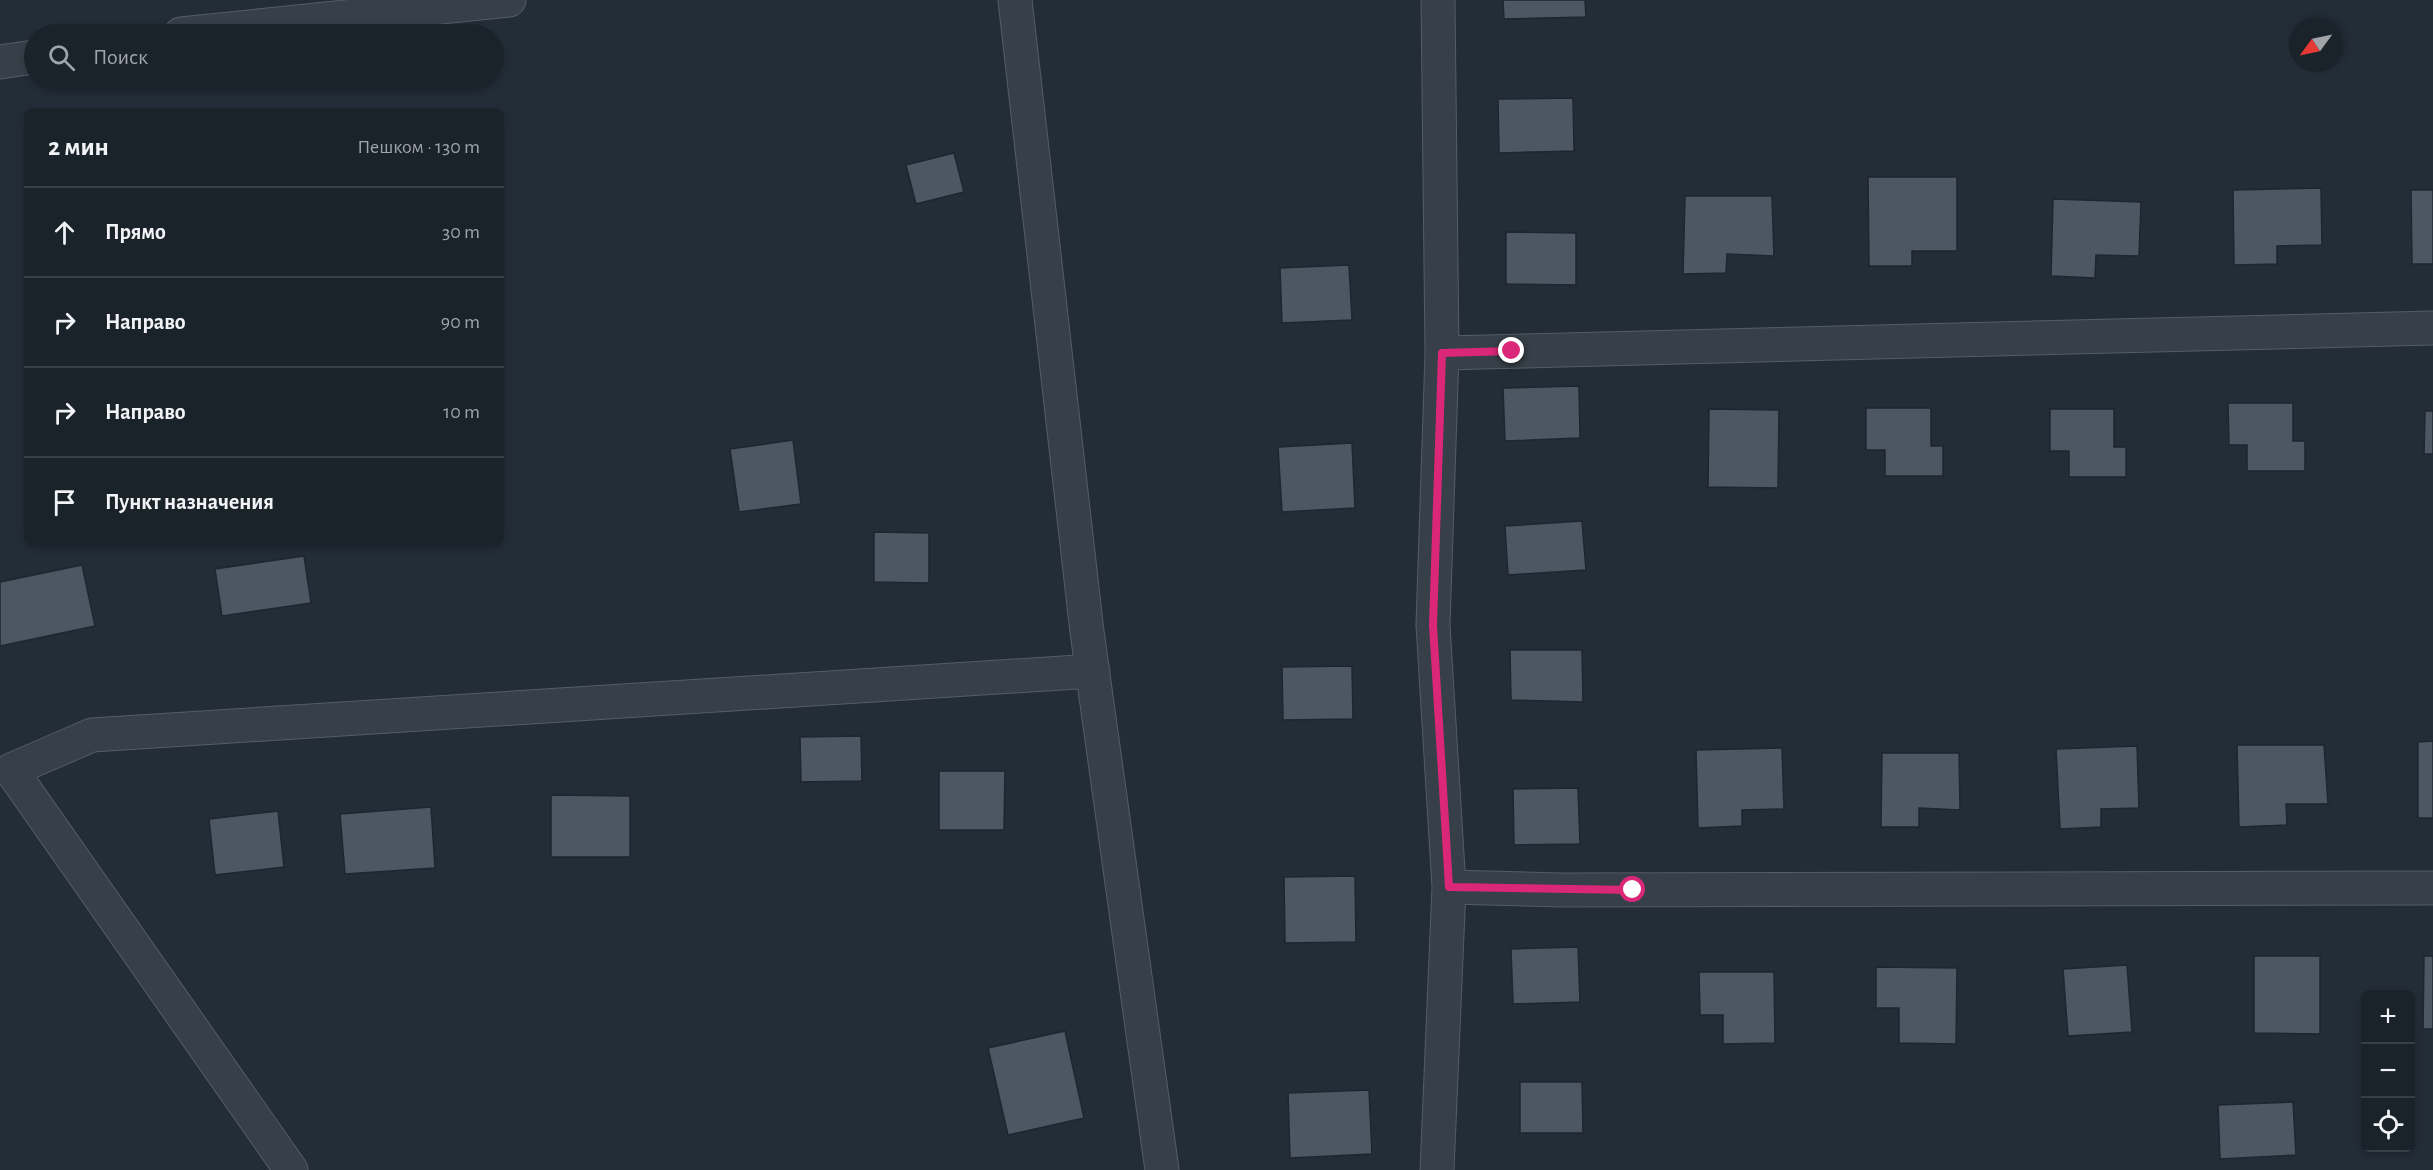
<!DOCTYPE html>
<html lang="ru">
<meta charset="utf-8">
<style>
body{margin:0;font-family:"Alegreya Sans",sans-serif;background:#272f36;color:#f1f3f6}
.controls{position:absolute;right:18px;bottom:18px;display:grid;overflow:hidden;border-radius:9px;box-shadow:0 3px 9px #0003}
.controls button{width:54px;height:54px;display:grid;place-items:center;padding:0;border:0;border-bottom:2px solid #383f47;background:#1a222a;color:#f1f3f6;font:30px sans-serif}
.compass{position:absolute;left:2289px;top:18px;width:54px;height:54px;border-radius:50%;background:#1a222a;box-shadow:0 3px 9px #0003;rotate:237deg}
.stop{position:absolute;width:18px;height:18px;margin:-14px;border:4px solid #db2777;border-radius:50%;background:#fff}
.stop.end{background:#db2777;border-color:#fff;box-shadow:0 2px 6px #0008}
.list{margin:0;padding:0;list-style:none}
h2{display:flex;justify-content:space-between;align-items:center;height:78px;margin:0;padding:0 24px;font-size:26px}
h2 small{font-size:20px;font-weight:400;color:#9fa4a8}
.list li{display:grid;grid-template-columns:39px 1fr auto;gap:18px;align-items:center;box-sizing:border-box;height:90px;padding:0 24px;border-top:2px solid #383f47}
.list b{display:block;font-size:22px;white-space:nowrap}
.list em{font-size:20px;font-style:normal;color:#9fa4a8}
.icon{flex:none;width:33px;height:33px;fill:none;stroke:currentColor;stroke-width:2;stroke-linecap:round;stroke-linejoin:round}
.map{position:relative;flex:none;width:2433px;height:1170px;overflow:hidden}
.search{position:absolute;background:#1a222a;box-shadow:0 3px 9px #0003;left:24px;top:24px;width:480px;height:66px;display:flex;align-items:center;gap:15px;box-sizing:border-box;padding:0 21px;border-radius:33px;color:#9fa4a8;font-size:22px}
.panel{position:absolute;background:#1a222a;box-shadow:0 3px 9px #0003;left:24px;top:108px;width:480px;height:438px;border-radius:9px}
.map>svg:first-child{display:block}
</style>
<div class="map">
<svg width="2433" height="1170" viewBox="0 0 2433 1170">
<rect width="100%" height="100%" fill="#232d38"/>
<path fill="#4c5763" stroke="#1e262f" stroke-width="1.5" d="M1503,0h82l1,17 -82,2z
M1573,98l1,53 -75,2 -1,-54z
M954,153l10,39 -48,12 -10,-39z
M1868,177h89v74h-45v15h-43z
M2321,188l1,57 -45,1v18l-43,1 -1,-75z
M2411,190h22v74h-21z
M1685,196h87l2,60 -47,-2 -1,19 -43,1z
M2053,199l88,3 -2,54 -43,-1 -1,23 -44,-2z
M1506,232l70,1v52l-70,-1z
M1349,265l3,55 -70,3 -2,-55z
M1579,386l1,52 -75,3 -2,-53z
M2228,403h65v38h12v30h-58v-26h-18z
M1866,408h65v38h12v30h-58v-26h-19z
M1709,409l70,1 -1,78 -70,-1z
M2050,409h64v38h12v30h-57v-26h-19z
M2425,411h8v43h-9z
M793,440l8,64 -62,8 -9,-63z
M1352,443l3,65 -73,4 -4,-65z
M1582,521l4,49 -78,5 -3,-49z
M874,532l55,1v50l-55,-1z
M304,556l7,47 -89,13 -7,-47z
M82,565l13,61 -95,20v-64z
M1510,650h72l1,52 -72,-2z
M1352,666l1,53 -70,1 -1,-53z
M861,736l1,45 -61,1 -1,-45z
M2433,741v77h-15v-76z
M2237,745h87l4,59h-42l1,21 -48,2z
M2137,746l2,62 -38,1v18l-41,2 -4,-80z
M1782,748l2,61 -42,1v16l-44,2 -2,-78z
M1882,753h77l1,57 -41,-2v19h-38z
M939,771h66l-1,59h-65z
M1578,788l2,56 -66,1 -1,-56z
M551,795l79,1v61h-79z
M431,807l4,61 -90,6 -5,-60z
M278,811l6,56 -69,8 -6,-56z
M1355,876l1,66 -71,1 -1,-66z
M1578,947l2,55 -67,2 -2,-55z
M2254,956h66v78l-66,-1z
M2424,956h9v73h-10z
M2127,965l5,67 -64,4 -5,-67z
M1876,967l81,1 -1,76 -57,-1v-35h-23z
M1699,972h75l1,71 -52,1v-29h-23z
M1065,1031l19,87 -76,17 -20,-87z
M1520,1082h62l1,51h-63z
M1369,1090l3,64 -82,4 -2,-65z
M2293,1102l3,53 -76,4 -2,-54z"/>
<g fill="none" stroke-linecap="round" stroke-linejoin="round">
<defs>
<path id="minor" d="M1015,0l72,632 75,538
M181,34l328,-34
M0,62l34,-5
M1442,353l991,-25
M1449,887l113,3 871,-2
M291,1170l-280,-400 81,-35 1001,-64
M1437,1170l12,-283 -16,-262 9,-272 -4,-353"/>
</defs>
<use href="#minor" stroke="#555d66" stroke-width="35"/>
<use href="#minor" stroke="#373f48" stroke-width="33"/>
</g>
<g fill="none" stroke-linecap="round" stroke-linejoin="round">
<path stroke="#db2777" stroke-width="8" d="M1512,351l-70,2 -9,272 16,262 184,3"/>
</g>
</svg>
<div class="controls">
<button>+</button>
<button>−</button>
<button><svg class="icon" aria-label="locate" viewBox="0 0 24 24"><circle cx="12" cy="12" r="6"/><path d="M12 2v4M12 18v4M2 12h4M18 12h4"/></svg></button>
</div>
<svg class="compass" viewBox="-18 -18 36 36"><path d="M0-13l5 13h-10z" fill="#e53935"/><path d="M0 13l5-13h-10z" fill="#9fa4a8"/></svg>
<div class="stop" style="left:1633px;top:890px"></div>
<div class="stop end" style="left:1512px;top:351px"></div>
<div class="search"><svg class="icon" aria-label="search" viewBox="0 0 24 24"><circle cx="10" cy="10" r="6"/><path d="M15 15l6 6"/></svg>Поиск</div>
<section class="panel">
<h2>2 мин<small>Пешком · 130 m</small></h2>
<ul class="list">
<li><svg class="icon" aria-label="ahead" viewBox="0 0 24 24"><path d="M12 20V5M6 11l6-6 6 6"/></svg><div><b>Прямо</b></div><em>30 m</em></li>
<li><svg class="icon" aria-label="right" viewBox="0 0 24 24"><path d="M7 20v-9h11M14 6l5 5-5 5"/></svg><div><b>Направо</b></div><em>90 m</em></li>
<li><svg class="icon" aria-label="right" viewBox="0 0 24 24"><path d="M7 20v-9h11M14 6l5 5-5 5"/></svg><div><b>Направо</b></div><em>10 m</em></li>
<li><svg class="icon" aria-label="arrive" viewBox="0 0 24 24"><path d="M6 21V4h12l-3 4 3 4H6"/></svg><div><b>Пункт назначения</b></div></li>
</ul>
</section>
</div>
